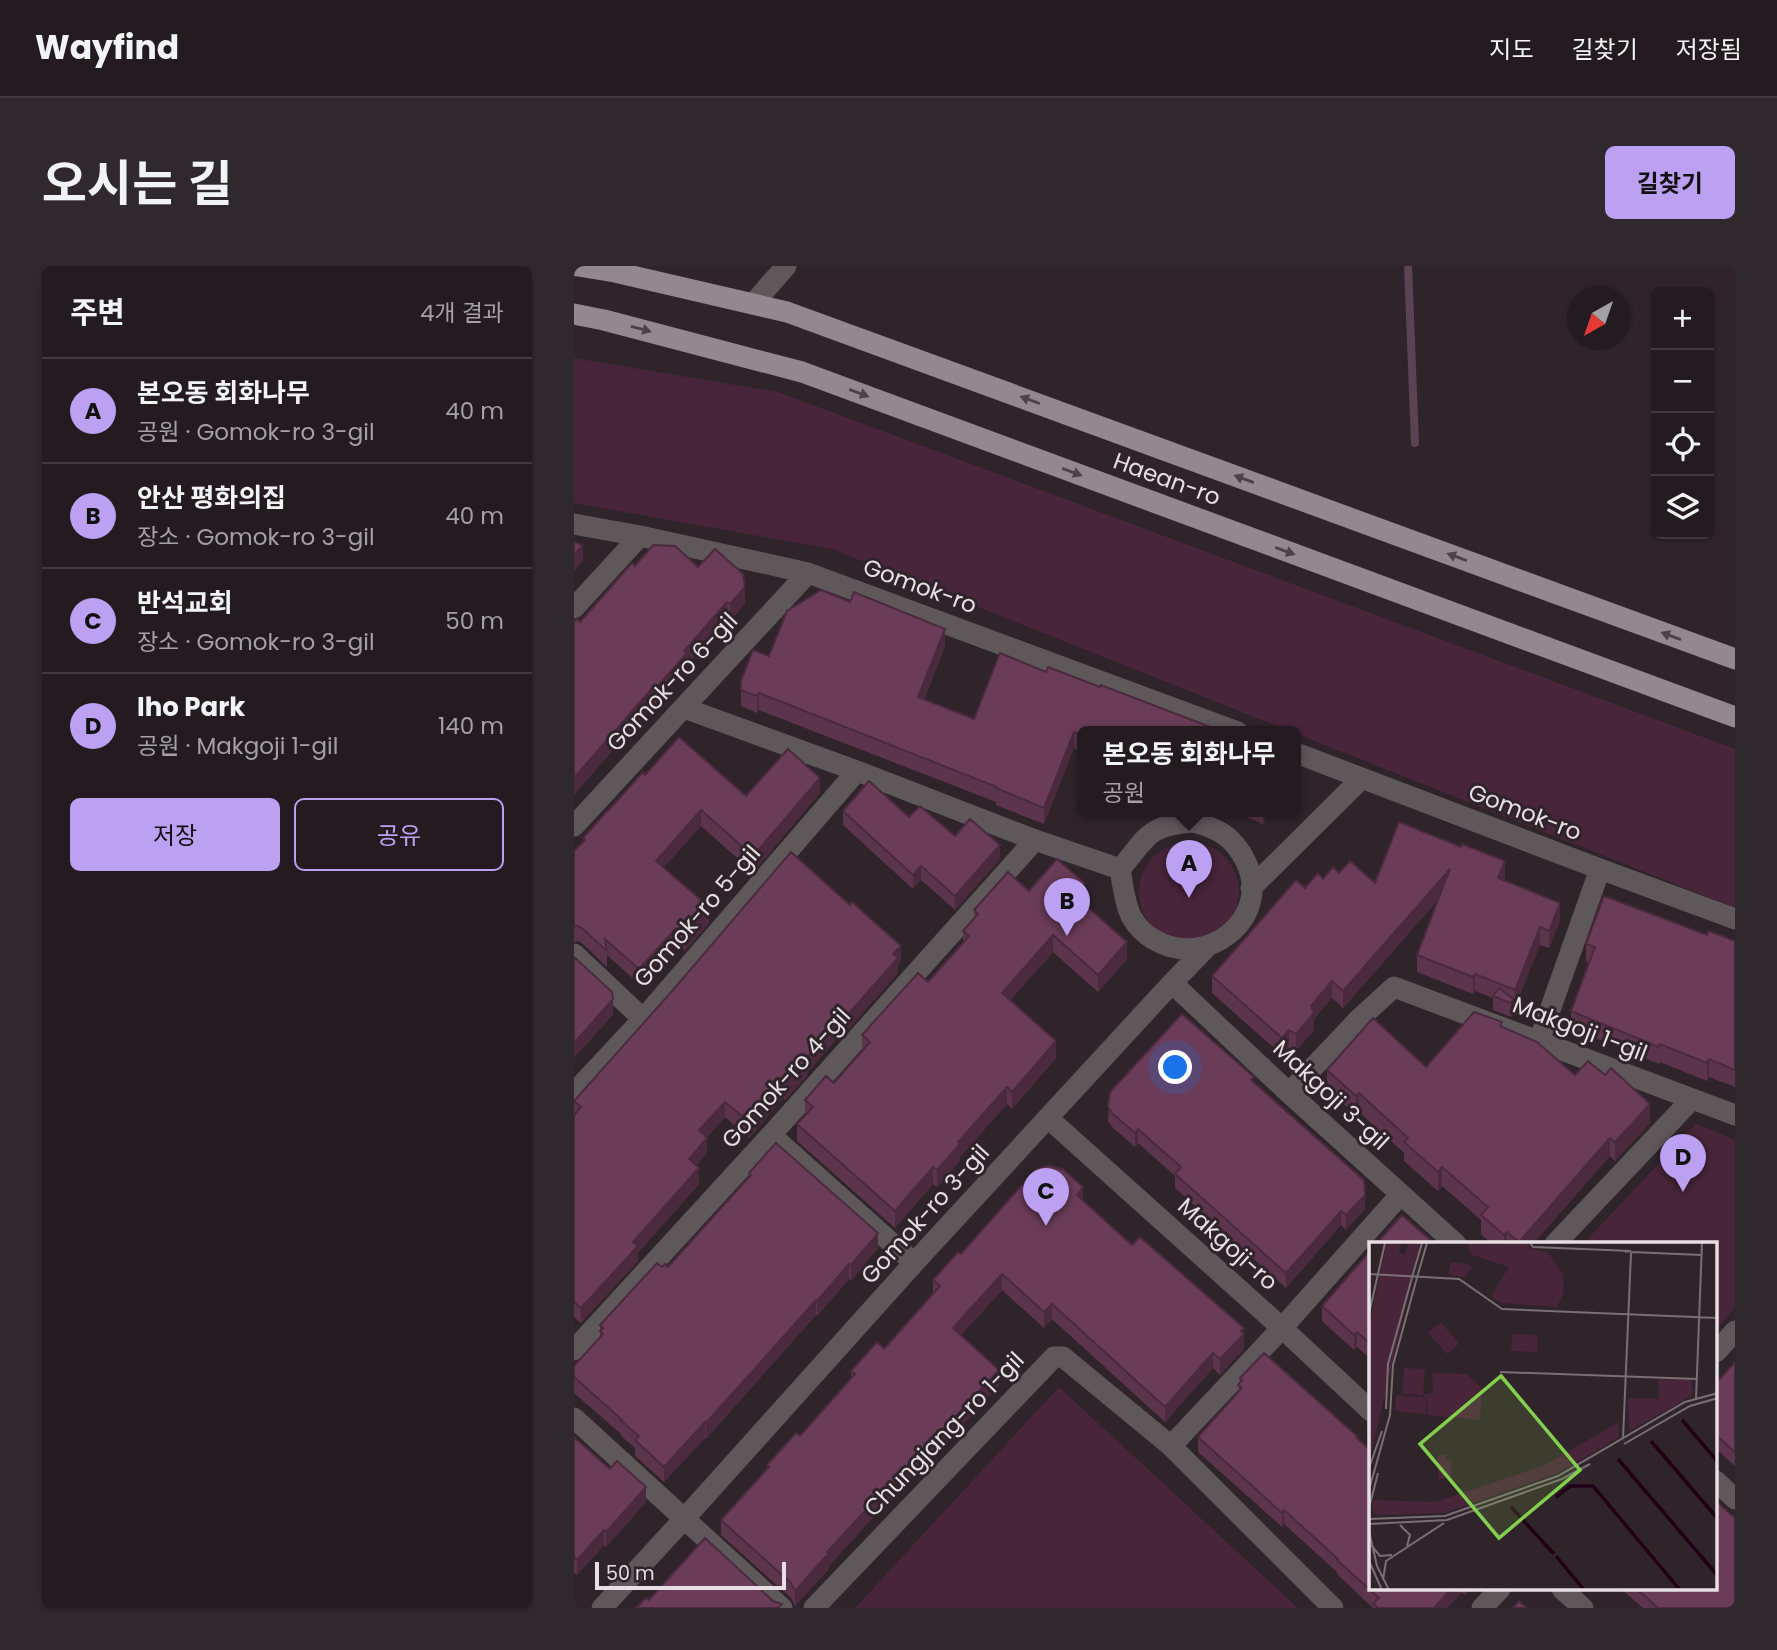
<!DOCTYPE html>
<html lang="ko">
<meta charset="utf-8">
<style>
body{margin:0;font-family:Poppins,"Noto Sans KR",sans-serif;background:#2f282d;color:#f1f3f6}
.controls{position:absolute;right:21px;top:21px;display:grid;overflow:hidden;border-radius:10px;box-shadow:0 2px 5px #0004}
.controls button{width:63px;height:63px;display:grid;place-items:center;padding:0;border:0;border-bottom:2px solid #40393e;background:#231b20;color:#f1f3f6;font:35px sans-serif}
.compass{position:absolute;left:993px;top:21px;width:63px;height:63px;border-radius:50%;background:#231b20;box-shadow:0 2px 5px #0004;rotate:220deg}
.scale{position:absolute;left:21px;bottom:18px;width:191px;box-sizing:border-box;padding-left:7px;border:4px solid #e7dfe3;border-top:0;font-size:19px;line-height:24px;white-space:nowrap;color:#e7dfe3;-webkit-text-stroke:5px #2f242a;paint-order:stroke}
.you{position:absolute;left:602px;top:802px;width:24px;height:24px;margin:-18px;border:5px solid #fff;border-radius:50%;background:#1a73e8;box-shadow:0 0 0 10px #1a73e833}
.badge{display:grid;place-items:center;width:46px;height:46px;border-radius:50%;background:#bca0f2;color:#111;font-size:23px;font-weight:700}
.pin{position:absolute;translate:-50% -58px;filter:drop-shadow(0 2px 4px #0008)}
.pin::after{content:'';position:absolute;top:37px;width:24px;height:21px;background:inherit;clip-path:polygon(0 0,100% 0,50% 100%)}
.popup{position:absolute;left:503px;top:460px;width:224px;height:91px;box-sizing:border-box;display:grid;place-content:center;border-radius:10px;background:#231b20;filter:drop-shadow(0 2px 5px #0005);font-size:23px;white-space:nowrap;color:#a3a1a5}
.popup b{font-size:26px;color:#f1f3f6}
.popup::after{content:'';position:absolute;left:50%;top:100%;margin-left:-14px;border:14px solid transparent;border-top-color:#231b20}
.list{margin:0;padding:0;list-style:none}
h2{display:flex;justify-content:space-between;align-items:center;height:91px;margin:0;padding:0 28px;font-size:30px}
h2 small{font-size:23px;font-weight:400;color:#a3a1a5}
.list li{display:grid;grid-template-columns:46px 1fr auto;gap:21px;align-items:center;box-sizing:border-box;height:105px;padding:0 28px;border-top:2px solid #40393e}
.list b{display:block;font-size:26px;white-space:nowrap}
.list p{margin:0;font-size:23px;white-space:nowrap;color:#a3a1a5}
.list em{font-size:23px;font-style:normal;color:#a3a1a5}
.actions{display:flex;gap:14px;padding:21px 28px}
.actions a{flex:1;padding:16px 0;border:2px solid #bca0f2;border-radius:10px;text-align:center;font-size:24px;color:#bca0f2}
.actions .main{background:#bca0f2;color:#111}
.icon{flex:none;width:38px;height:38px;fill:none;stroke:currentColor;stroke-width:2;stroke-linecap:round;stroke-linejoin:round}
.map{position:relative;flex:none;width:1161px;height:1342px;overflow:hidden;border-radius:10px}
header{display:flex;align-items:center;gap:42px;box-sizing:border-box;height:98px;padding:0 35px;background:#231b20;border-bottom:2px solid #40393e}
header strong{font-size:33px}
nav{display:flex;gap:38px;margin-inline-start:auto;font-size:24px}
.intro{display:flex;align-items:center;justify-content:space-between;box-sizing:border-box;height:168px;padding:0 42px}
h1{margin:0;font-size:49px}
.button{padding:18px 32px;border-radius:10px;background:#bca0f2;color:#111;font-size:24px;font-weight:700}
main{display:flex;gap:42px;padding:0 42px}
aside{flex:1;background:#231b20;border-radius:10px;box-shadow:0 2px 5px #0004}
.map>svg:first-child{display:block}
</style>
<header>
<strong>Wayfind</strong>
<nav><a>지도</a><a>길찾기</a><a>저장됨</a></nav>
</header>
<div class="intro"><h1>오시는 길</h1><a class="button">길찾기</a></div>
<main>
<aside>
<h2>주변<small>4개 결과</small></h2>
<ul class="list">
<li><span class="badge">A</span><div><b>본오동 회화나무</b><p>공원 · Gomok-ro 3-gil</p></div><em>40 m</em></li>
<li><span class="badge">B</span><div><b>안산 평화의집</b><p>장소 · Gomok-ro 3-gil</p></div><em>40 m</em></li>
<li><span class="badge">C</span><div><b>반석교회</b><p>장소 · Gomok-ro 3-gil</p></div><em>50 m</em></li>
<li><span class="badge">D</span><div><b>Iho Park</b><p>공원 · Makgoji 1-gil</p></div><em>140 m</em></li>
</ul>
<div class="actions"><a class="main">저장</a><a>공유</a></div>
</aside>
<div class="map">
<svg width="1161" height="1342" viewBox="0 0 1161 1342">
<rect width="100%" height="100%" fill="#2f242a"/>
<path fill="#49253a" d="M0,92l204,34 957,357v159l-903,-359 -258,-46z
M565 626a50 50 0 1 1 100 0a50 50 0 1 1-100 0Z
M1122,858l39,16v168l-19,21v-85h-133z
M485,1121l239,221h-443z"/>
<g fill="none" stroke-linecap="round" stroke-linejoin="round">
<path stroke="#5c4353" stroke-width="8" d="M834,0l7,177"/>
<path stroke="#5e585b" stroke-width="21" d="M179,38l33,-38
M0,258l66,12 168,37 430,159
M0,342l66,-72
M110,442l173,63 178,69 85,29
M722,487l304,116 135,50
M619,556c25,6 41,15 53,40 27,57 -41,109 -93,77 -9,-5 -17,-14 -22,-23 -7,-15 -8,-31 -11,-47 27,-31 27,-44 73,-47z
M0,560l234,-253
M677,622l111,-110
M0,688l69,65
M598,717l117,110 167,151
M965,775l61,-172
M0,827l69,-74 214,-248
M715,827l70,-74 35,-32 341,128
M474,852l234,210 89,83
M197,869l143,128
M981,978l137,-145
M0,1084l197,-215 264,-295
M1142,1086l19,-21
M0,1152l208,190
M597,1180l111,-118 119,-134
M1142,1215l19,18
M988,1323l21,19
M28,1342l82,-89 230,-256 258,-280 35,-36
M240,1342l240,-251h9l108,89 162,162
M908,1342l18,-19"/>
<path stroke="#93888e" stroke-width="21" d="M4,0l37,6 172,40 948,347
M0,48l30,6 198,52 933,345"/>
</g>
<path fill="#5c344c" d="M61,300l63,1 47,37 -15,17 -3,-3 -40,47v4l-31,35 -2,-1 -68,78 -6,-159z
M371,380l-21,54 50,19 108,13v20l-8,-4 -30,76 -48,-19v-3l-237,-92 -2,3 -16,-7v-25l28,-25z
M71,509l101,21 74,-3 -67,79 -52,-46 -37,41 45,56 -24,28 -9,-8 -37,41 -32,-29v12l-24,-23 -5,-3 -4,1v-91l9,-9v-4z
M269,545l66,6 46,19 45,23 -45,51 -34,-30 -8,9 -70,-64z
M660,546h33l-4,12z
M765,607l36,10 130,-5 -1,2 56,40 -11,28 -9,-3 -25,62 -2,-1v8l-2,3 -18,-7v-12l-18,-7 -2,3 -56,-22v-17l21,-55 -95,108 -11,-10 -18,21v11l-18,21 -7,-3 -7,7 -70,-62v-17l93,-88 18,-9z
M455,625l56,9 -2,3 44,56 -29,33 -45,-40 -43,48 46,58 -44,51 -5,-5 -47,53v4l-23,26 -4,-3 -38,44 -98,-87v-17l8,-8v-16l29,-17 28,-32v-16l66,-53 35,-39v-12l11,-13v-8z
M1133,669l28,6v146l-26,-10 -2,4 -47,-19 -1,2 -88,-36v-17l18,-48 -3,-2v-17z
M327,695l-3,3v9l-55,62 -2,-1 -34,39v3l-22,24 -2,-2 -34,40 -24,-21 -18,20v16l-11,13 3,18 -61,69v8l-57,62 -7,-6v-216z
M928,760l73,49 75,48 -35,38 -5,-5 -77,88h-41l-11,-10v-14l-39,-34 -4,5 -34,-30v-8l-45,-41 -3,3 -29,-26v-19l99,-3z
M680,817l111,126 -19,21 -5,-5 -55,63 -111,-100v-12l-37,-33 -3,4 -22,-19 -5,-7 1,-23z
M175,907l129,75 -27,33 -2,-2 -32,37 -1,-1 -110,124 -1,-1 -41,44 -29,-26v-8l-14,-12v-2l-47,-41v-27l26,-29v-12l62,-58h6l81,-90z
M509,935l49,44 112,83v21l-24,26 -7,-7 -48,54 -113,-103 -8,9 -42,-38 -41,45 38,50 -69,75 -2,-2 -39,44 -1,-1 -59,65v3l-34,37 -4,-8 -70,-63v-15l46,-51v-4l33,-29 51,-58v-7l33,-22 49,-54v-15l28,-26z
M797,984v109l-14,-12 -3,3 -32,-29v-15z
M1161,1096v104l-19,-17v-66z
M666,1112l117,60 14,151h99l-5,6 -3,-3 -15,16h-74l-36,-34v-2l-53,-48 -2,3 -84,-75v-15l40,-44z
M0,1171l72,65 -40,45 -2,-2 -27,30 -3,-3z
M1047,1323h95l19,19h-92z"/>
<path fill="#4b2a3e" d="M9,279v16l-9,10v-16z
M171,321v17l-15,17v-17z
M153,336v16l-40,47v4l-31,35v-16l28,-37z
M371,363v17l-27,68v-17z
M80,420v17l-80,92v-17z
M185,427v17l-2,3v-17z
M500,466v16l-30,76v-16z
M246,512v15l-67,79v-16z
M127,544v16l-45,50v-15z
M689,546h4l-4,12z
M426,579v14l-45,51v-14z
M931,595v17l-7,17v-17z
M347,600v14l-8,9v-14z
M876,603v17l-107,122v-17z
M511,617v17l-11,13v-18z
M986,637v17l-11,28v-17z
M135,641v16l-24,28v-16z
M966,661v18l-25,62v-17z
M102,662v15l-37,41v-15z
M479,669v17l-51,58v-17z
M553,676v17l-29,33v-17z
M327,680v15l-3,3v9l-55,62v-15z
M901,708v17l-2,3v-17z
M758,715v17l-18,21v11l-18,21v-17l15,-28z
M39,733v16l-39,43v-15z
M939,733v15l-2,3v-14z
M267,753v15l-34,39v3l-22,24v-16l20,-25z
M715,764v18l-7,7v-17z
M482,775v17l-44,51v-17z
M1135,793v18l-2,4v-18z
M209,817v15l-34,40v-16z
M433,821v17l-47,53v4l-23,26v-17l21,-28z
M785,827v19l-3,3v-19z
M151,836v15l-26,29v-16z
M1076,838v19l-35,38v-19z
M564,863v14l-3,4v-14z
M133,872v15l-18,22v-16z
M1036,872v18l-77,88h-14v-2z
M359,901v17l-38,44v-17z
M868,901v19l-4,5v-19z
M125,902v16l-61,69v8l-57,62v-15l52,-66z
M509,921v15l-6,-7z
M791,929v14l-19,21v-15z
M767,945v14l-55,63v-15z
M933,966v12h-3v-9z
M304,967v15l-27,33v-16z
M275,998v15l-32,37v-15z
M428,1008v16l-49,54v-16z
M242,1034v15l-110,124v-16z
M478,1038v15l-8,9v-16z
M670,1062v21l-24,26v-16z
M783,1066v15l-3,3v-15z
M639,1087v15l-48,54v-15z
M425,1104v15l-69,75v-16z
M131,1156v16l-41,44v-15z
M354,1177v15l-39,44v-15z
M314,1220v15l-59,65v3l-34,37v-15l32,-39z
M72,1221v15l-40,45v-15z
M710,1244v14l-2,3v-14z
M30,1264v15l-27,30v-15z
M877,1323h11v3l-15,16h-13z"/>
<path fill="#6b3c58" stroke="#4b2a3e" stroke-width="2" d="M0,276l9,3 -9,10z
M79,279l22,1 23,21 17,-18 28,25 2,13 -15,17 -3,-2 -43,49 3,2 -31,35 -2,-2 -80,92v-156l3,-3 3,3 52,-59 3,3z
M247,324l29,12 4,-10 91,37 -27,68 56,22 26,-66 46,19 2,-5 52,20 1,-2 122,47h-141v3l-8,-3 -30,76 -48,-20 1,-1 -238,-94 -2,3 -16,-6v-9l12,-31 16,6 18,-45z
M105,471l67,59 42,-47 32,29 -67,78 -52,-46 -45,51 53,46 -24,28 -9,-7 -37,41 -34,-30 2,12 -24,-22 -5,-3h-4v-75l11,-11 -2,-2 24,-27h1l35,-39 2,3z
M295,515l40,36 11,-11 35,30 15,-17 30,26 -45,51 -34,-30 -8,9 -70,-64z
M825,556l62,25 1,-3 43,17 -7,17 62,25 -11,28 -9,-4 -25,63 -40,-16 -2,3 -56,-22 33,-86 -107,122 -11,-10 -21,25 3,7 -18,21 -7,-4 -7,8 -70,-62 84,-96 9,8 13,-15 5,6 10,-12 6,6 11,-12 25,22z
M217,586l59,53 2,-3 49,44 -8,8 5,4 -55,62 -2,-1 -36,40 2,1 -22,24 -2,-1 -34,39 -24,-20 -26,28 8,8 -18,21 10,9 -66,74 5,4 -57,62 -7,-6v-186l7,-9 -7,-6 99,-111z
M483,593l28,24 -11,12 53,47 -29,33 -45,-40 -51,58 54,48 -44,51 -5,-5 -49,55 2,2 -23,26 -4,-3 -38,44 -98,-87 16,-17 -8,-7 21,-24 8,7 36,-41 -8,-7 56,-62 10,9 41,-46 -6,-5 15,-17 -4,-4 34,-38 21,19z
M1030,630l103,39 2,-4 26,10v129l-26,-11 -2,4 -47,-19 -1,3 -88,-36 24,-64 -9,-3z
M0,691l38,35 1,7 -39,44z
M925,722l14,11 -2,4 -18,-7z
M900,746l28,10 -2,4 37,16 38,33 13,-14 17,14 6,-7 39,36 -35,38 -5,-4 -91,104 -12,-10 -3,3 -23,-20 7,-8 -46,-40 -4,5 -34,-30 4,-4 -49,-45 -3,3 -29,-26 46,-52 53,49z
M608,748l72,63 -3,3 113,100 1,15 -19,20 -5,-4 -55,62 -111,-99 6,-7 -43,-38 -3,4 -22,-19 -5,-7 1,-9 2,-7z
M202,877l102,90 -27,32 -2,-1 -32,37 -1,-1 -110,123 -1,-1 -41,45 -29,-27 4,-4 -18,-15 1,-1 -48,-43v-11l29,-32 -3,-3 3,-3 -3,-3 57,-62 5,4 3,-3 3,3 83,-92 -2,-2z
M474,899l15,4 20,18 -6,8 55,50 8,-8 104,91 -3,3 3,3 -24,25 -7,-6 -48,54 -113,-103 -8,8 -42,-38 -49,54 46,42 -69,74 -2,-1 -39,44 -1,-1 -61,66 2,1 -34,38 -4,-8 -70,-63 48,-53 -2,-2 29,-32 4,3 55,-62 -4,-3 26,-29 7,7 56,-63 -7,-6 25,-28 3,2 75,-85z
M828,949l33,29h-59z
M797,984v94l-14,-12 -3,3 -32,-29z
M690,1087l93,83 -1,1 15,14v138h80l-17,19h-56l-5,-4 6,-6 -42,-38 1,-1 -54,-49 -2,3 -84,-76 44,-49 -4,-3 4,-5 -2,-2z
M1161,1096v90l-19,-17v-52z
M0,1171l36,32 7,-8 29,26 -40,45 -2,-2 -27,30 -3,-3z
M1142,1235l19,17v90h-79l1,-1 -20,-18h79z
M131,1272l68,63 9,3 -4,4h-142l10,-10 3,2z
M945,1335l8,7h-14z"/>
<defs><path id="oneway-solid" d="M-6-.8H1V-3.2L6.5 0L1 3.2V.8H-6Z" transform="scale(1.75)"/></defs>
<g fill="#4d4248">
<use href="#oneway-solid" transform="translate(67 63) rotate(15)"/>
<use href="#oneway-solid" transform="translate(285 127) rotate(20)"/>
<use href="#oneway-solid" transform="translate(456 134) rotate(-160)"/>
<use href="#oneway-solid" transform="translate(498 206) rotate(20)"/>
<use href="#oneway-solid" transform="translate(670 213) rotate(-160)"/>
<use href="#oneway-solid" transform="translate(711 285) rotate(20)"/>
<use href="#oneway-solid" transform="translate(883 291) rotate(-160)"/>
<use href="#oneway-solid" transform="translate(1097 370) rotate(-160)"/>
</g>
<g text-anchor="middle" stroke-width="6" stroke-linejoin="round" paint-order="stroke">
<g font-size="23" fill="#e7dfe3" stroke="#2f242a">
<text transform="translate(593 213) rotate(20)" y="8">Haean-ro</text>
<text transform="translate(346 320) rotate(20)" y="8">Gomok-ro</text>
<text transform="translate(98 416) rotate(-47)" y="8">Gomok-ro 6-gil</text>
<text transform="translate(951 546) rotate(21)" y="8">Gomok-ro</text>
<text transform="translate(123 650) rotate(-49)" y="8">Gomok-ro 5-gil</text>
<text transform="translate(1006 763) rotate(21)" y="8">Makgoji 1-gil</text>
<text transform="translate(212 812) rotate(-48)" y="8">Gomok-ro 4-gil</text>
<text transform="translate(757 829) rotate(43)" y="8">Makgoji 3-gil</text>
<text transform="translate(351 948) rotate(-48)" y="8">Gomok-ro 3-gil</text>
<text transform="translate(654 978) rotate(42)" y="8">Makgoji-ro</text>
<text transform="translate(370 1168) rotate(-46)" y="8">Chungjang-ro 1-gil</text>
</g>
</g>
<g transform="translate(795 976)">
<rect width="348" height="348" fill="#2f242a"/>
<path d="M18,1h14l-2,10 6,2 3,-12h12l-51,220v-137zM99,1h60l3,6 16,3 16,22 1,18 -7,15 -56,-4 -10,-7 18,-29 -39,-13zM82,20l16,2 6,3 -9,11 -16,-4zM72,80l18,22 -12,10 -19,-21zM143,92l26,1 -1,17 -26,-1zM35,126l21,1 -2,26 10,-3 -1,-19 35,1 15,14 -2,32 -53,-5 1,-13 -6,-7 -20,-1zM289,137l33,1 2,15 -64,36 -1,-33 31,1zM27,153l26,2 5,5 -1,12 -31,-3zM250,180v15l-61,36 -113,40 -69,2 -4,-5 1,-10 62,2 110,-37zM77,212v6h6l-1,16 -13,4v-25z" fill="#49253a"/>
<path fill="none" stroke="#210015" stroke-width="3.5" d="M313,178l36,42M282,199l67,78M249,217l100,117M187,255l14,-11h23l87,104M142,265l43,47M187,314l28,34"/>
<path fill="none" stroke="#796f74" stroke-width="2" d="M161,1l3,4 98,4 -6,1M262,10l70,3M46,25l7,-24M0,32l90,5 43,30 216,9M49,32l9,-31M0,72l16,-71M131,130l197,7M327,157l6,-156M17,167l2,-45 27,-97M254,197l8,-186M255,202l66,-38 28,-8M0,226l13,-37M0,248l21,-75 3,-50 25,-91M0,266l9,-35M0,277l76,-3 113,-40 127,-74 33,-9M0,282l78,-4 115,-41 28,-15M31,283l10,10 -3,11M0,289l8,35 12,24M2,303l9,11 12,-1M0,319l13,29M14,338l3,-19 58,-38"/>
<path fill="#84d04e" fill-opacity="0.15" stroke="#84d04e" stroke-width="3.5" d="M132,134l79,94 -81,68 -79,-94z"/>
<rect width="348" height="348" fill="none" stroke="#e7dfe3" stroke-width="3.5"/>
</g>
</svg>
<div class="controls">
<button>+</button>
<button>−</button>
<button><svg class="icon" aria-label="locate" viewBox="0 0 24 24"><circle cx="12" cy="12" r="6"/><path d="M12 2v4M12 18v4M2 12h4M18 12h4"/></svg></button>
<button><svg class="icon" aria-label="layers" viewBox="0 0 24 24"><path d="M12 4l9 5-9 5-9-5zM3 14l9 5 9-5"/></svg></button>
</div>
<svg class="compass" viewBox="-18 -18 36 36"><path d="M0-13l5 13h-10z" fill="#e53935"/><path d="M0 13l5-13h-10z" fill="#a3a1a5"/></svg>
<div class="scale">50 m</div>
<div class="you"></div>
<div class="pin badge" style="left:615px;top:632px">A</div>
<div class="popup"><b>본오동 회화나무</b>공원</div>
<div class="pin badge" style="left:493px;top:670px">B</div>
<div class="pin badge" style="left:472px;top:960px">C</div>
<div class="pin badge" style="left:1109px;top:926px">D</div>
</div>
</main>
